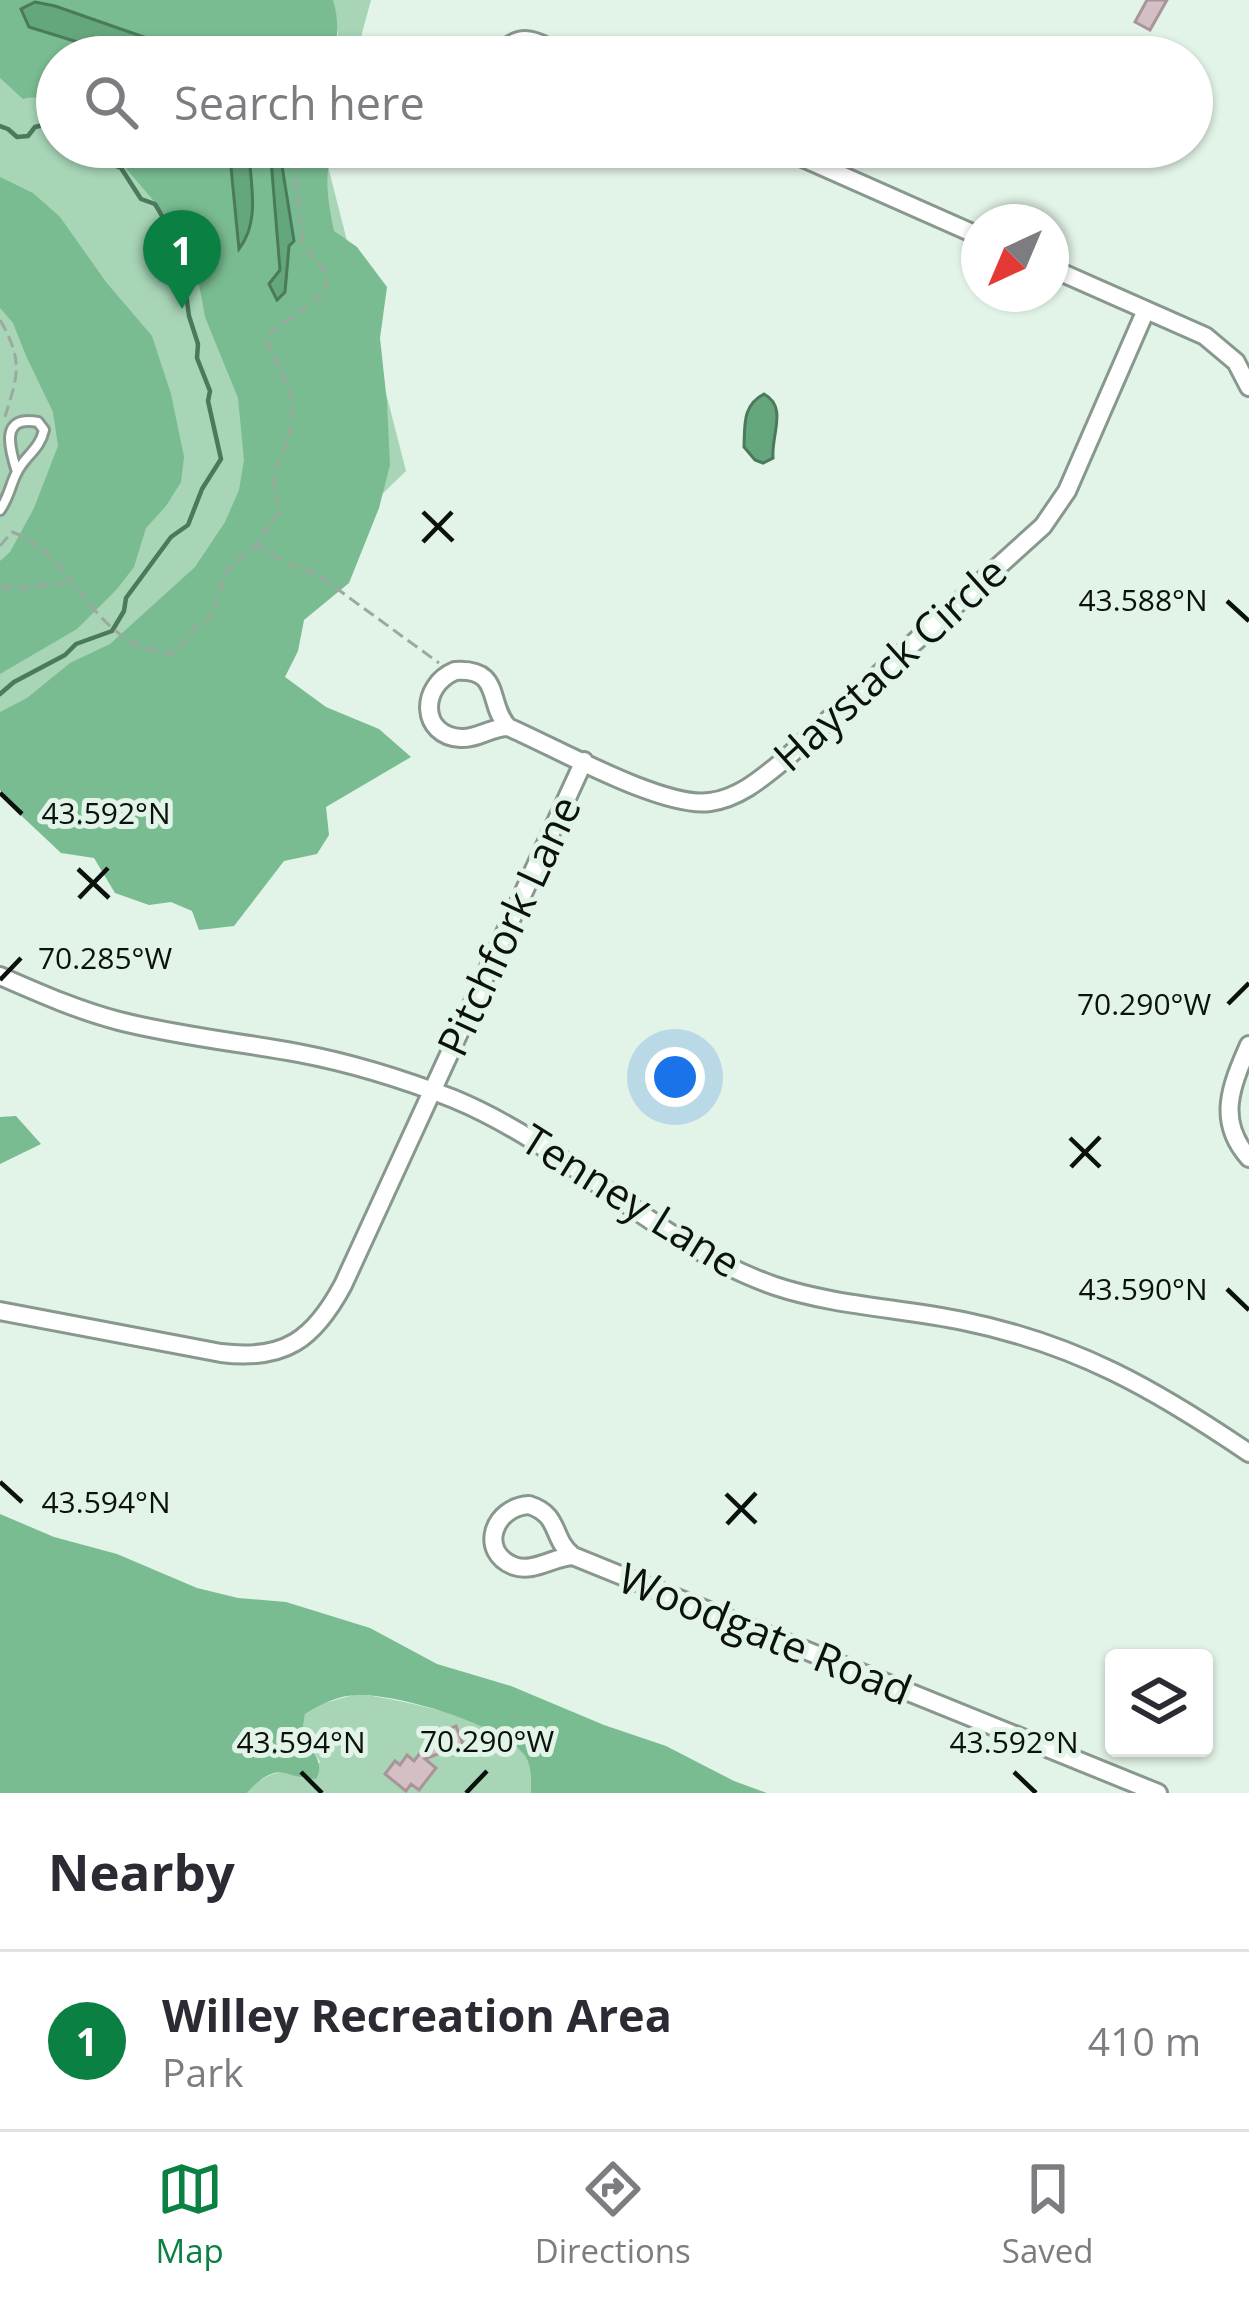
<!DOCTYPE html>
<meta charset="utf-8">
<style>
body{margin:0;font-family:"Open Sans",sans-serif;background:#f2f2f3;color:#2b2b33}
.controls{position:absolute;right:36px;bottom:36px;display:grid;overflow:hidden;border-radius:12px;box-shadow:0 3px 9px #0004}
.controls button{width:108px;height:108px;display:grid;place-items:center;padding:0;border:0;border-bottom:3px solid #e1e1e2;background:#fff;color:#2b2b33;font:60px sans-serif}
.compass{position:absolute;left:961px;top:204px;width:108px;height:108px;border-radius:50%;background:#fff;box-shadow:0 3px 9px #0004;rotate:224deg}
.you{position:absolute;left:675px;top:1077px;width:42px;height:42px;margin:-30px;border:9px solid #fff;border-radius:50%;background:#1a73e8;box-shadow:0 0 0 18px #1a73e833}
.badge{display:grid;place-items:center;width:78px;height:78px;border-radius:50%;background:#0b8043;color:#fff;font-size:39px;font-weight:700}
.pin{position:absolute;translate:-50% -99px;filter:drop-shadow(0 3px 6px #0008)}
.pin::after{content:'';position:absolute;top:63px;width:42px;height:36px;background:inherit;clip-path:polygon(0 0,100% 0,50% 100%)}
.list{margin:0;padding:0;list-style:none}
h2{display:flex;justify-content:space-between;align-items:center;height:156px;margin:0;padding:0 48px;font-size:51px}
h2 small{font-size:39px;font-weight:400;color:#7c7c81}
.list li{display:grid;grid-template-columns:78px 1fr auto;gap:36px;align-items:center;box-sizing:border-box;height:180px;padding:0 48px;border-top:3px solid #e1e1e2}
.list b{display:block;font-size:45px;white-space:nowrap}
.list p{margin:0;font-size:39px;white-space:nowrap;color:#7c7c81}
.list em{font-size:39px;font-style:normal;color:#7c7c81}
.icon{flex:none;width:66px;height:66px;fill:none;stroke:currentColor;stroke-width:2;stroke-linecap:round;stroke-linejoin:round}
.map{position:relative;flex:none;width:1249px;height:1793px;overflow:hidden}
.search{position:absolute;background:#fff;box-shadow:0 3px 9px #0004;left:36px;right:36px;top:36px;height:132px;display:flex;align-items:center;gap:30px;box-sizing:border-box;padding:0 42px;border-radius:66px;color:#7c7c81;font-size:45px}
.sheet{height:336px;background:#fff}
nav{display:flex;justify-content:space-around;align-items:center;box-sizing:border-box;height:168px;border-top:3px solid #e1e1e2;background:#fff;font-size:33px;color:#7c7c81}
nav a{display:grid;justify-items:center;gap:6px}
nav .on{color:#0b8043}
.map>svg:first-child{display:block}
</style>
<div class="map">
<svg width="1249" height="1793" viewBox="0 0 1249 1793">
<rect width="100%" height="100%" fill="#e2f3e7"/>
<path fill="#a7d5b6" d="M0,0l57,57v90h266l83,324 -122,118 -284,140z
M333,0h38l-9,33 -1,24h-27l4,-22z
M357,1694c41,5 144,25 168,62 7,11 6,25 6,37h-284c18,-20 33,-26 58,-14l15,-17 -18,-30 3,-18 16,-10z"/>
<path fill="#79bc91" d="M0,0h333c6,20 5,36 1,57h-277v54c-13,-9 -17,-17 -34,-12l-23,-21z
M111,147h225c-15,23 -7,59 -2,84l23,16 30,40 -7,51 7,65 3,62 -11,43 -30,75 -45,37 -6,31 -13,26 41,30 53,22 32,28 -85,50 3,28 -12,19 -33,7 -50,65 -35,4 -7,-19 -21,-9 -22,3 -34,-12 -21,-35 -33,-5 -52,-49 -9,-14v-78l27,-14 43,-35 40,-19 85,-77 30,-45 14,-32 5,-30 -6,-62 -33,-81 -8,-44 -8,-18 -14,-15 -11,-27 -40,-47z
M0,177l33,16 27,24 46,65 46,54 19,58 13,63 -3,25 -15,24 -20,22 -12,39 -17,22 -40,40 -77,45v-113l10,-9 24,-44 24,-62 -5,-34 -26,-54 -14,-35 -13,-15z
M16,1116l25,28 -41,20v-47z
M0,1514l54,23 63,17 80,34 41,10 48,4 84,26 67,36 74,22 93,39 62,21 68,35 33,12h-236c0,-12 1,-26 -6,-37 -20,-31 -131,-63 -167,-61 -19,0 -37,9 -53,19l-3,19c8,15 24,30 14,46 -36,-2 -37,-20 -69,14h-247z"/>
<path fill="#65a77d" stroke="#4a7a5b" stroke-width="3" d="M35,2l20,4 146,51h-75l-97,-30 -8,-18z
M229,147h18l2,7c2,32 11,68 -10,95z
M270,147h9l15,94 -5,5 -4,46 -8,8 -8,-16 11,-14z
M764,394c24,13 7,41 9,64l-10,5 -8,-3 -11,-13c1,-21 -2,-42 20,-53z"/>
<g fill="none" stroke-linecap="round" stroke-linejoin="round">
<path stroke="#4a7a5b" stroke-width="4.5" d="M0,126l8,3 9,8 11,-1 7,-9 13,-3 5,-11 4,4
M0,694l14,-12 51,-27 11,-11 36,-13 12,-20 2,-13 45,-61 17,-12 14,-36 19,-30 -13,-58 2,-10 -13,-33 1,-14 -9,-28 -4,-30 3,-18 -11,-12 -10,-21 -3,-16 -9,-15 -14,-5 -20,-31 -18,-7 -2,-10 -5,-4"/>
</g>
<path fill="#d4c0c4" stroke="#a99599" stroke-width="3" d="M1147,0h20l-17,30 -15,-8z
M456,1726l7,18 -38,15 11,9 -17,22 -8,-6 -5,7 -21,-17 10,-13 5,4 7,-10 7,6 19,-25z"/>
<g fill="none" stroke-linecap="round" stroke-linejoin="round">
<defs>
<path id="service" d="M0,510c10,-15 10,-25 17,-38 8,-16 23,-23 27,-42l-6,-8c-38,-7 -29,25 -21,50"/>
<path id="minor" d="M497,57c24,-29 41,-15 67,0
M778,147l201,89
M1051,268l154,68 31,26 13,25
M455,671c48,-3 31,32 53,56 -17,0 -30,12 -47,11 -41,-2 -42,-52 -6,-67z
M508,727c47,20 155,82 202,75 29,-4 51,-23 73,-41l260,-235 24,-35 79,-181
M0,976c39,17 77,34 119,45 59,15 119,21 179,32 53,10 105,26 156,46 116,48 203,146 321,187 60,20 126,22 188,35 113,23 192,68 286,132
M1249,1045c-18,41 -33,76 0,113
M0,1311l221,42c64,8 93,-14 122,-68l241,-524
M529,1505c32,10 22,34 44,51 -20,1 -40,17 -59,10 -36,-14 -21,-59 15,-61z
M573,1556l585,237"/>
</defs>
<use href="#service" stroke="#89988e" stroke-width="14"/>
<use href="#minor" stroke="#89988e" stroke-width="22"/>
<path stroke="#9ca9a0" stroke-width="3" stroke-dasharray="12 6" stroke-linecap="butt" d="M0,320c25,43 17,57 4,100
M256,545l39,22 23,8 121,88
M0,546l12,-14c65,23 81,121 163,121l20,-25 17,-13 15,-45 29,-25 23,-33c0,-11 -4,-19 -5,-29 0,-16 11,-33 15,-48 12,-35 -8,-62 -22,-93l1,-7 52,-39 7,-11 -3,-15 -21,-25 -8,-63 -1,-35
M0,587l28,1 41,-5"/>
<use href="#service" stroke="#fff" stroke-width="8"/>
<use href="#minor" stroke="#fff" stroke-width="16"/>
</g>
<path fill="none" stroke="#0b110d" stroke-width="4.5" d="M423,512l30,29M423,542l29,-30M1227,601l22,20M0,793l22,21M78,869l31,29M79,898l29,-30M0,980l21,-22M1228,1004l21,-21M1070,1138l30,29M1071,1167l29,-30M1227,1289l22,21M0,1482l22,20M726,1494l30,29M727,1524l29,-31M301,1772l21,21M1014,1772l22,21M466,1793l21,-22"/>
<g text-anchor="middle" stroke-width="10" stroke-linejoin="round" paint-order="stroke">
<g font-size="42" fill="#0b110d" stroke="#e2f3e7">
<text transform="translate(890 664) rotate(-42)" y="15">Haystack Circle</text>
<text transform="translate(509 926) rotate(-65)" y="15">Pitchfork Lane</text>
<text transform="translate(631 1201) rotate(32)" y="15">Tenney Lane</text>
<text transform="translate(765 1634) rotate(22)" y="15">Woodgate Road</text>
</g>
</g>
<g font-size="30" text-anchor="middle" fill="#0b110d" stroke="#e2f3e7" stroke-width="10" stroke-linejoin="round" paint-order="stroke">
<text x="1143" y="611">43.588°N</text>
<text x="106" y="824">43.592°N</text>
<text x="105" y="969">70.285°W</text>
<text x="1144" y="1015">70.290°W</text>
<text x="1143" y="1300">43.590°N</text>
<text x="106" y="1513">43.594°N</text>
<text x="487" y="1752">70.290°W</text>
<text x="301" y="1753">43.594°N</text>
<text x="1014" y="1753">43.592°N</text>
</g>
</svg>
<div class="controls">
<button><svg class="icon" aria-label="layers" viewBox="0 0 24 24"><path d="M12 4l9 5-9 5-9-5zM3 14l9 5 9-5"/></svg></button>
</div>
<svg class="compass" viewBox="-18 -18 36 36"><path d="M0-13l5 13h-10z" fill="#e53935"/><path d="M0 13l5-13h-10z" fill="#7c7c81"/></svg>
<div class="you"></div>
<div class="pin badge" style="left:182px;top:309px">1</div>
<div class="search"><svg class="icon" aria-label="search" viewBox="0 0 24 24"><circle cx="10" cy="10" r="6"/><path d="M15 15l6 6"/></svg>Search here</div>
</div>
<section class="sheet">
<h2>Nearby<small></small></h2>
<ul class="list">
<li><span class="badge">1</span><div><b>Willey Recreation Area</b><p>Park</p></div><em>410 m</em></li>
</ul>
</section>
<nav>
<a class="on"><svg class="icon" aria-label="map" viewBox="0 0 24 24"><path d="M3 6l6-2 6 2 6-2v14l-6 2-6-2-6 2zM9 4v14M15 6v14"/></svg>Map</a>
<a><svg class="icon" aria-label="directions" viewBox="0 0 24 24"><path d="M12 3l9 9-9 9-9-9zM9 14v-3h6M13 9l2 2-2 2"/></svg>Directions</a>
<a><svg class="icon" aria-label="saved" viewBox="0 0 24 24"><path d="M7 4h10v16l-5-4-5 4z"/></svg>Saved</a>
</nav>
